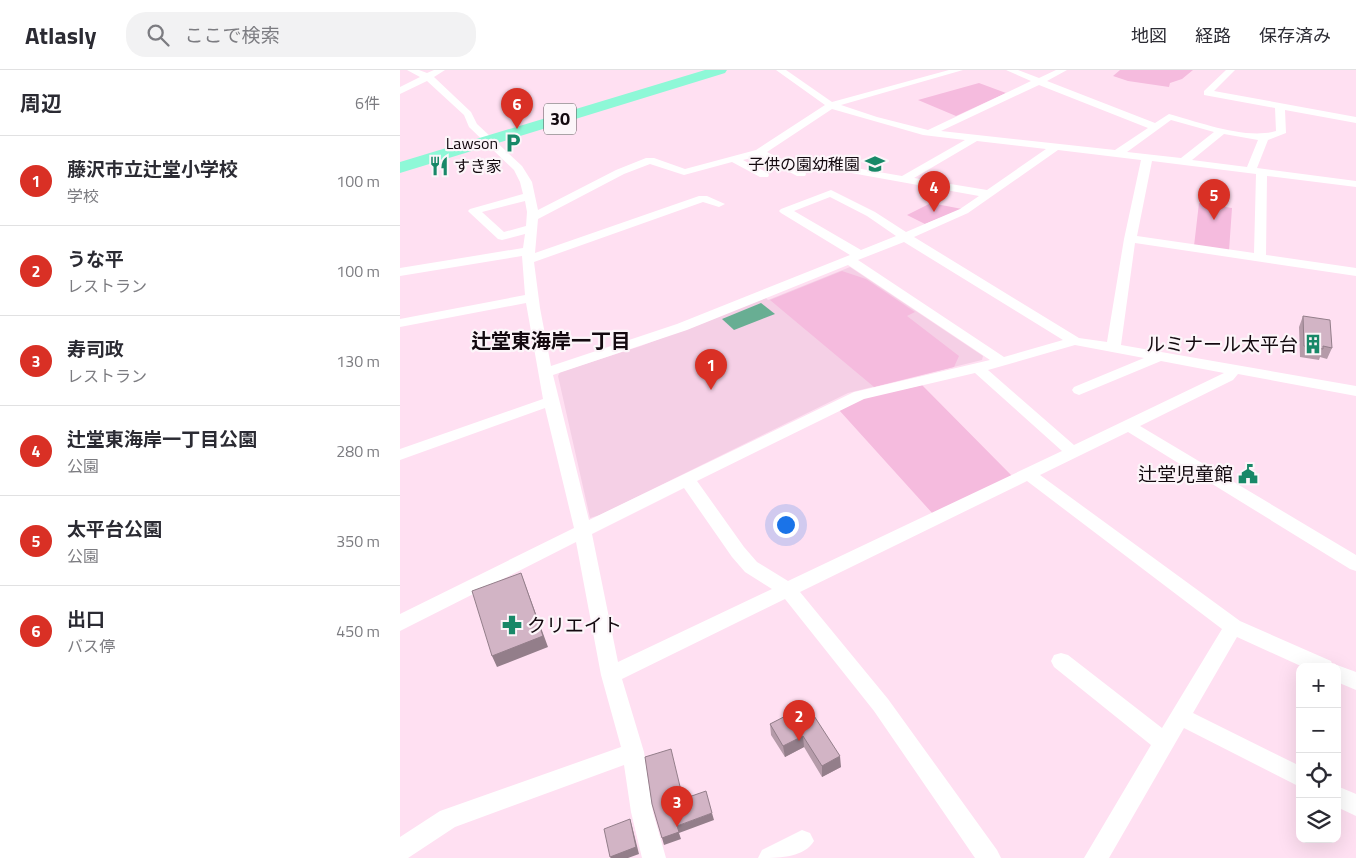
<!DOCTYPE html>
<html lang="ja">
<meta charset="utf-8">
<style>
body{margin:0;font-family:"Titillium Web","Noto Sans JP",sans-serif;background:#f2f2f3;color:#2b2b33}
.controls{position:absolute;right:15px;bottom:15px;display:grid;overflow:hidden;border-radius:10px;box-shadow:0 5px 20px #0002}
.controls button{width:45px;height:45px;display:grid;place-items:center;padding:0;border:0;border-bottom:1px solid #e1e1e2;background:#fff;color:#2b2b33;font:25px sans-serif}
.you{position:absolute;left:385px;top:454px;width:18px;height:18px;margin:-12px;border:4px solid #fff;border-radius:50%;background:#1a73e8;box-shadow:0 0 0 8px #1a73e833}
.badge{display:grid;place-items:center;width:32px;height:32px;border-radius:50%;background:#d93025;color:#fff;font-size:16px;font-weight:700}
.pin{position:absolute;translate:-50% -41px;filter:drop-shadow(0 1px 2px #0008)}
.pin::after{content:'';position:absolute;top:26px;width:18px;height:15px;background:inherit;clip-path:polygon(0 0,100% 0,50% 100%)}
.list{margin:0;padding:0;list-style:none}
h2{display:flex;justify-content:space-between;align-items:center;height:65px;margin:0;padding:0 20px;font-size:21px}
h2 small{font-size:16px;font-weight:400;color:#7c7c81}
.list li{display:grid;grid-template-columns:32px 1fr auto;gap:15px;align-items:center;box-sizing:border-box;height:90px;padding:0 20px;border-top:1px solid #e1e1e2}
.list b{display:block;font-size:19px;white-space:nowrap}
.list p{margin:0;font-size:16px;white-space:nowrap;color:#7c7c81}
.list em{font-size:16px;font-style:normal;color:#7c7c81}
.icon{flex:none;width:28px;height:28px;fill:none;stroke:currentColor;stroke-width:2;stroke-linecap:round;stroke-linejoin:round}
.map{position:relative;flex:none;width:956px;height:788px;overflow:hidden}
header{display:flex;align-items:center;gap:30px;box-sizing:border-box;height:70px;padding:0 25px;background:#fff;border-bottom:1px solid #e1e1e2}
header strong{font-size:24px}
nav{display:flex;gap:28px;margin-inline-start:auto;font-size:18px}
.search{width:350px;height:45px;background:#f2f2f3;display:flex;align-items:center;gap:12px;box-sizing:border-box;padding:0 18px;border-radius:20px;color:#7c7c81;font-size:19px}
main{display:flex}
aside{flex:1;background:#fff}
.map>svg:first-child{display:block}
</style>
<header>
<strong>Atlasly</strong>
<div class="search"><svg class="icon" aria-label="search" viewBox="0 0 24 24"><circle cx="10" cy="10" r="6"/><path d="M15 15l6 6"/></svg>ここで検索</div>
<nav><a>地図</a><a>経路</a><a>保存済み</a></nav>
</header>
<main>
<aside>
<h2>周辺<small>6件</small></h2>
<ul class="list">
<li><span class="badge">1</span><div><b>藤沢市立辻堂小学校</b><p>学校</p></div><em>100 m</em></li>
<li><span class="badge">2</span><div><b>うな平</b><p>レストラン</p></div><em>100 m</em></li>
<li><span class="badge">3</span><div><b>寿司政</b><p>レストラン</p></div><em>130 m</em></li>
<li><span class="badge">4</span><div><b>辻堂東海岸一丁目公園</b><p>公園</p></div><em>280 m</em></li>
<li><span class="badge">5</span><div><b>太平台公園</b><p>公園</p></div><em>350 m</em></li>
<li><span class="badge">6</span><div><b>出口</b><p>バス停</p></div><em>450 m</em></li>
</ul>
</aside>
<div class="map">
<svg width="956" height="788" viewBox="0 0 956 788">
<rect width="100%" height="100%" fill="#ffe0f2"/>
<path fill="#f5d0e6" d="M450,197l133,89 -1,4 -134,33 -248,122 -10,3 -32,-142 2,-4 81,-26 125,-48 2,2z"/>
<path fill="#f5bbde" d="M720,0h73l-11,9 -12,4 -1,4 -41,-6 -15,-5z
M579,13l27,10 -50,23 -38,-16z
M531,133l31,6 -37,15 -18,-9z
M799,133l33,5 -3,43 -35,-5z
M442,201l24,8 49,33 -8,4 52,40 -5,11 -80,20 -104,-87z
M522,315l91,92 -80,37 -94,-104 24,-12z"/>
<path fill="#68ae93" d="M361,233l14,11 -41,16 -12,-11z"/>
<g fill="none" stroke-linecap="round" stroke-linejoin="round">
<path fill="#fff" fill-rule="evenodd" d="M7,0h12l8,3 7,-3h11l-11,7 37,35 6,12 45,42 10,16 6,28 78,-40 30,-12h8l31,11 71,-19 69,-45 -49,-35h10l46,32 117,-32h14l-122,35 36,12 51,13 103,-49 -25,-11h12l21,8 17,-8h11l-20,11 108,42 14,-9c30,8 77,26 107,17l-1,-23 -71,-13v-4l22,-21h9l-21,21 142,26v6l-71,-13 1,23 -18,7 -11,28 99,13v6l-89,-11 -1,79 90,13v8l-221,-33 -14,102 235,41v10l-118,-22 -5,6 -93,46 216,129v16l-6,-2 -222,-137 -88,43 200,146 91,40 2,5 4,-1 19,7v18l-19,-8v-15h-34l-66,-30 -44,76 107,53v21l-116,-59 -75,130h-25l67,-113 -97,-78 -3,-6 3,-6 7,-2 7,2 94,73 60,-99 -195,-148 -227,111 88,107 109,151 4,8h-26l-101,-147 -89,-112 -163,80 22,73 9,60 13,46h-24l-11,-46 -7,-47 -169,62 -47,31h-8v-21l40,-26 181,-64 -20,-72 -25,-133 -176,89v-17l174,-86 -29,-120 -145,52v-11l143,-50 -17,-96 -126,24v-8l125,-24 -3,-39 -122,20v-8l123,-20 2,-14 -23,6 -4,-1 -28,-26 -2,-2 2,-2 53,-15 -3,-12 -6,-12 -45,-43 -5,-12 -37,-34 -27,13v-7l20,-10zM639,15l109,43 -33,22 -174,-19zM432,39l91,26 42,5 -63,36 -58,-10 -5,3 1,2 139,25 -19,13 -54,23 -31,-20 -44,-22 -50,19 -2,2 2,2 69,42 -173,69 -126,42 -11,-58 -6,-46 169,-60 16,5 6,-3 -18,-8h-8l-164,57 3,-34 86,-45 26,-10 34,11 48,-13 28,15h8l1,-2 -1,-2 -25,-13 16,-4 38,20h8l1,-2 -1,-2 -38,-20zM771,50l43,12 -33,26 -54,-6zM824,64l34,6 -11,27 -55,-7zM577,71l69,8 -59,41 -73,-12zM658,80l83,10 -17,79 -17,103 -28,-4 -165,-101 54,-24zM752,91l104,13 -2,79 -117,-17zM430,127l37,19 29,20 -35,14 -67,-39zM125,131l2,11 -1,14 -22,6 -22,-20zM504,172l159,98 -59,17 -146,-97zM448,195l142,95 -136,32 -265,128 -36,-145 134,-45zM675,275l69,13 -70,29 -2,3 2,3 5,2 82,-34 63,12 -150,72 -86,-75zM575,303l87,78 -274,130 -31,-19 -13,-15 -47,-66 167,-82zM284,418l48,69 13,15 27,17 -154,73 -26,-128z
M937,716l19,8v22l-19,-9z
M402,760l8,3 4,8c-10,17 -36,17 -56,17l4,-8z"/>
<path fill="#8ef8d7" fill-rule="evenodd" d="M305,0h22l-2,3 -325,100v-11z"/>
</g>
<path fill="#b59ba9" d="M903,246l29,32 -5,11 -7,-2 -1,3 -19,-3 -1,-30z
M407,635l34,62 -19,10 -18,-30 -19,10 -14,-22 -1,-11z"/>
<path fill="#937e8a" d="M121,503l27,74 -51,20 -5,-11z
M403,666l1,11 -19,10 -2,-11z
M440,686l1,11 -19,10v-11z
M312,743l2,7 -35,13 2,6 -17,6 -2,-7 15,-12z
M230,749l2,7 7,28 -11,4h-17l-1,-1z"/>
<path fill="#d2b4c5" stroke="#937e8a" d="M903,246l27,4 2,28 -9,-2v3l-19,-3z
M121,503l22,63 -51,20 -20,-65z
M407,635l33,51 -18,10 -19,-30 -20,10 -13,-22z
M271,679l12,50 23,-8 6,22 -35,13 2,6 -17,6 -10,-34 -7,-47z
M230,749l6,28 -26,10 -6,-28z"/>
<defs>
<symbol id="parking-bare" viewBox="-9 -9 18 18"><path d="M-3.5-5.5H1a3.5 3.5 0 0 1 0 7H-1V5.5H-3.5ZM-1-3.4V-.6H.8a1.4 1.4 0 0 0 0-2.8Z" fill="#188868" stroke="#fcf5f9" stroke-width="2.5" paint-order="stroke"/></symbol>
<symbol id="school-bare" viewBox="-9 -9 18 18"><path d="M0-5L7-2L0 1L-7-2ZM-4 1L0 2.5L4 1V4Q0 6-4 4Z" fill="#188868" stroke="#fcf5f9" stroke-width="2.5" paint-order="stroke"/></symbol>
<symbol id="restaurant-bare" viewBox="-9 -9 18 18"><path d="M-5-6h1v4h1v-4h1v4h1v-4h1v5L-1.5 .5V6h-2V.5L-5-1ZM5-6V6H3V1.5H1.5Q1.5-4 5-6Z" fill="#188868" stroke="#fcf5f9" stroke-width="2.5" paint-order="stroke"/></symbol>
<symbol id="building-bare" viewBox="-9 -9 18 18"><path d="M-4-6H4V6H1V3H-1V6H-4ZM-2.5-4.3h1.7v1.8h-1.7ZM.8-4.3h1.7v1.8H.8ZM-2.5-1h1.7V.8h-1.7ZM.8-1h1.7V.8H.8Z" fill="#188868" stroke="#fcf5f9" stroke-width="2.5" paint-order="stroke"/></symbol>
<symbol id="civic-bare" viewBox="-9 -9 18 18"><path d="M-.6-6.5H3V-4.5H.6V-3L4-1V1h2V6H-6V1h2V-1L-.6-3ZM-1.2 2.5V6h2.4V2.5Z" fill="#188868" stroke="#fcf5f9" stroke-width="2.5" paint-order="stroke"/></symbol>
<symbol id="pharmacy-bare" viewBox="-9 -9 18 18"><path d="M-2-6h4v4h4v4h-4v4h-4v-4h-4v-4h4Z" fill="#188868" stroke="#fcf5f9" stroke-width="2.5" paint-order="stroke"/></symbol>
</defs>
<g fill-rule="evenodd">
<use href="#parking-bare" x="99" y="59" width="28" height="28"/>
<use href="#school-bare" x="461" y="80" width="28" height="28"/>
<use href="#restaurant-bare" x="25" y="82" width="28" height="28"/>
<use href="#building-bare" x="899" y="260" width="28" height="28"/>
<use href="#civic-bare" x="834" y="390" width="28" height="28"/>
<use href="#pharmacy-bare" x="98" y="541" width="28" height="28"/>
</g>
<g text-anchor="middle" stroke-width="4.5" stroke-linejoin="round" paint-order="stroke">
<g font-size="16" fill="#13090f" stroke="#fcf5f9" text-anchor="end">
<text x="98" y="79">Lawson</text>
<text x="460" y="100">子供の園幼稚園</text>
<text x="54" y="102" text-anchor="start">すき家</text>
</g>
<rect fill="#fcf5f9" stroke="#595055" stroke-width="1" x="144" y="33.5" width="32" height="31" rx="4"/>
<g font-size="18" font-weight="bold" fill="#13090f">
<text x="160" y="55">30</text>
</g>
<g font-size="19" fill="#13090f" stroke="#fcf5f9" text-anchor="end">
<text x="898" y="281">ルミナール太平台</text>
<text x="833" y="411">辻堂児童館</text>
<text x="127" y="562" text-anchor="start">クリエイト</text>
</g>
<g font-size="20" font-weight="bold" fill="#13090f" stroke="#fcf5f9">
<text x="151" y="278">辻堂東海岸一丁目</text>
</g>
</g>
</svg>
<div class="controls">
<button>+</button>
<button>−</button>
<button><svg class="icon" aria-label="locate" viewBox="0 0 24 24"><circle cx="12" cy="12" r="6"/><path d="M12 2v4M12 18v4M2 12h4M18 12h4"/></svg></button>
<button><svg class="icon" aria-label="layers" viewBox="0 0 24 24"><path d="M12 4l9 5-9 5-9-5zM3 14l9 5 9-5"/></svg></button>
</div>
<div class="you"></div>
<div class="pin badge" style="left:311px;top:320px">1</div>
<div class="pin badge" style="left:399px;top:671px">2</div>
<div class="pin badge" style="left:277px;top:757px">3</div>
<div class="pin badge" style="left:534px;top:142px">4</div>
<div class="pin badge" style="left:814px;top:150px">5</div>
<div class="pin badge" style="left:117px;top:59px">6</div>
</div>
</main>
